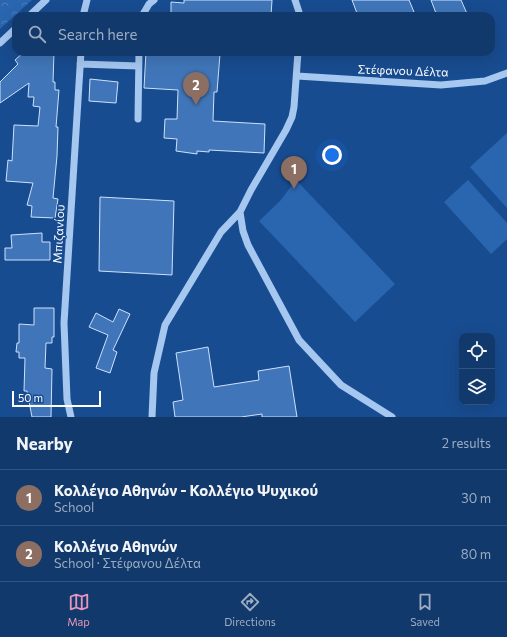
<!DOCTYPE html>
<meta charset="utf-8">
<style>
body{margin:0;font-family:Commissioner,sans-serif;background:#1b4072;color:#f1f3f6}
.controls{position:absolute;right:12px;bottom:12px;display:grid;overflow:hidden;border-radius:8px;box-shadow:0 4px 16px #0002}
.controls button{width:36px;height:36px;display:grid;place-items:center;padding:0;border:0;border-bottom:1px solid #31537f;background:#12396c;color:#f1f3f6;font:20px sans-serif}
.scale{position:absolute;left:12px;bottom:10px;width:89px;box-sizing:border-box;padding-left:4px;border:2px solid #fff;border-top:0;font-size:11px;line-height:14px;white-space:nowrap;color:#fff;-webkit-text-stroke:3px #184c90;paint-order:stroke}
.you{position:absolute;left:332px;top:155px;width:14px;height:14px;margin:-10px;border:3px solid #fff;border-radius:50%;background:#1a73e8;box-shadow:0 0 0 6px #1a73e833}
.badge{display:grid;place-items:center;width:26px;height:26px;border-radius:50%;background:#e797bd;color:#fff;font-size:13px;font-weight:700}
.pin{position:absolute;translate:-50% -33px;filter:drop-shadow(0 1px 2px #0008)}
.pin::after{content:'';position:absolute;top:21px;width:14px;height:12px;background:inherit;clip-path:polygon(0 0,100% 0,50% 100%)}
.list{margin:0;padding:0;list-style:none}
h2{display:flex;justify-content:space-between;align-items:center;height:52px;margin:0;padding:0 16px;font-size:17px}
h2 small{font-size:13px;font-weight:400;color:#9cacc2}
.list li{display:grid;grid-template-columns:26px 1fr auto;gap:12px;align-items:center;box-sizing:border-box;height:56px;padding:0 16px;border-top:1px solid #31537f}
.list b{display:block;font-size:15px;white-space:nowrap}
.list p{margin:0;font-size:13px;white-space:nowrap;color:#9cacc2}
.list em{font-size:13px;font-style:normal;color:#9cacc2}
.icon{flex:none;width:22px;height:22px;fill:none;stroke:currentColor;stroke-width:2;stroke-linecap:round;stroke-linejoin:round}
.map{position:relative;flex:none;width:507px;height:417px;overflow:hidden}
.search{position:absolute;background:#12396c;box-shadow:0 4px 16px #0002;left:12px;right:12px;top:12px;height:44px;display:flex;align-items:center;gap:10px;box-sizing:border-box;padding:0 14px;border-radius:12px;color:#9cacc2;font-size:15px}
.sheet{height:164px;background:#12396c}
nav{display:flex;justify-content:space-around;align-items:center;box-sizing:border-box;height:56px;border-top:1px solid #31537f;background:#12396c;font-size:11px;color:#9cacc2}
nav a{display:grid;justify-items:center;gap:2px}
nav .on{color:#e797bd}
.map>svg:first-child{display:block}
</style>
<div class="map">
<svg width="507" height="417" viewBox="0 0 507 417">
<defs>
<pattern id="forest-crowns" width="20" height="18" patternUnits="userSpaceOnUse"><rect width="20" height="18" fill="#2a66af"/><path d="M2 6a3 3 0 1 1 6 0M12 15a3 3 0 1 1 6 0" fill="none" stroke="#4a7dbb"/></pattern>
</defs>
<rect width="100%" height="100%" fill="#184c90"/>
<path fill="#2a66af" d="M507,133v75l-37,-41z
M296,180l99,104 -40,38 -96,-101 21,-20z
M468,180l39,43v16l-16,15 -47,-52z"/>
<path fill="url(#forest-crowns)" d="M0,0h32l-32,29z"/>
<path fill="#4076b9" stroke="#cce1fb" d="M184,0h88l-1,16h-100v-14l13,1z
M352,0h57l5,12 -11,4h-45z
M431,0h30l7,16h-31z
M24,52h30l-1,30h2v8h4l-3,37h2l-1,29 -4,42 5,1 -3,19 -24,-1 1,-11 -5,-1 6,-22 -27,-2 2,-21 4,1 2,-36 24,1 2,-19 -7,-1 1,-9h-6l1,-14 -29,20v-21l18,-18 -3,-4z
M146,52h70v2h4l-3,38h-3l-1,29 52,3 -1,29 -55,-3v2l-12,-1v3l-21,-3 1,-12 -13,-1 1,-19h12l1,-29 -34,-2z
M90,79l28,3 -2,21 -27,-2z
M100,197l74,4 -2,74 -73,-4z
M42,233v9h8v18h-45v-12h7l-1,-13z
M34,308h20v29h-2v6h-6l-1,25 7,1 -1,48h-19l-5,-26h-3l1,-33h-6v-6h-3l1,-9h2v-19l15,1z
M119,309l11,5 -17,36 4,2 -7,21 -14,-5 12,-33 -19,-8 7,-14 17,9z
M208,347l6,40 45,-7 -1,-9 31,-5 8,51h-35v-3l-21,3h-66l-2,-15 10,-2 -7,-47z"/>
<g fill="none" stroke-linecap="round" stroke-linejoin="round">
<path stroke="#a5c7f0" stroke-width="7" d="M295,0l4,12v4
M29,16l17,-16
M83,16l4,-16
M142,16l7,-12 5,-4
M0,43l16,-15
M298,52l-4,55 -2,10 -6,13 -35,60 -11,22 3,19 5,14 51,95 42,45 51,32
M80,64l58,2
M297,76l144,9 44,-4 22,-8
M138,119l1,-67
M71,417l-4,-18 -3,-76 17,-271
M152,417l2,-44 11,-48 56,-93 19,-20"/>
</g>
<g text-anchor="middle" stroke-width="3" stroke-linejoin="round" paint-order="stroke">
<g font-size="12" fill="#fff" stroke="#184c90">
<text transform="translate(403 71) rotate(2)" y="4">Στέφανου Δέλτα</text>
<text transform="translate(59 234) rotate(-87)" y="4">Μπιζανίου</text>
</g>
</g>
</svg>
<div class="controls">
<button><svg class="icon" aria-label="locate" viewBox="0 0 24 24"><circle cx="12" cy="12" r="6"/><path d="M12 2v4M12 18v4M2 12h4M18 12h4"/></svg></button>
<button><svg class="icon" aria-label="layers" viewBox="0 0 24 24"><path d="M12 4l9 5-9 5-9-5zM3 14l9 5 9-5"/></svg></button>
</div>
<div class="scale">50 m</div>
<div class="you"></div>
<div class="pin badge" style="left:294px;top:189px;background:#8d6e63">1</div>
<div class="pin badge" style="left:196px;top:105px;background:#8d6e63">2</div>
<div class="search"><svg class="icon" aria-label="search" viewBox="0 0 24 24"><circle cx="10" cy="10" r="6"/><path d="M15 15l6 6"/></svg>Search here</div>
</div>
<section class="sheet">
<h2>Nearby<small>2 results</small></h2>
<ul class="list">
<li><span class="badge" style="background:#8d6e63">1</span><div><b>Κολλέγιο Αθηνών - Κολλέγιο Ψυχικού</b><p>School</p></div><em>30 m</em></li>
<li><span class="badge" style="background:#8d6e63">2</span><div><b>Κολλέγιο Αθηνών</b><p>School · Στέφανου Δέλτα</p></div><em>80 m</em></li>
</ul>
</section>
<nav>
<a class="on"><svg class="icon" aria-label="map" viewBox="0 0 24 24"><path d="M3 6l6-2 6 2 6-2v14l-6 2-6-2-6 2zM9 4v14M15 6v14"/></svg>Map</a>
<a><svg class="icon" aria-label="directions" viewBox="0 0 24 24"><path d="M12 3l9 9-9 9-9-9zM9 14v-3h6M13 9l2 2-2 2"/></svg>Directions</a>
<a><svg class="icon" aria-label="saved" viewBox="0 0 24 24"><path d="M7 4h10v16l-5-4-5 4z"/></svg>Saved</a>
</nav>
